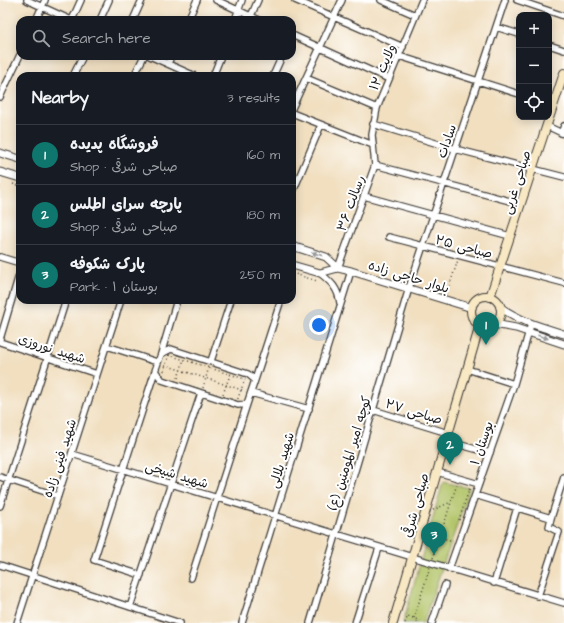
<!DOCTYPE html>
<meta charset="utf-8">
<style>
body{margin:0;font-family:"Architects Daughter","Playpen Sans Arabic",sans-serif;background:#20242c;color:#f1f3f6}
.controls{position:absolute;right:12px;top:12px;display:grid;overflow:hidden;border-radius:8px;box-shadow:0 2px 10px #0003}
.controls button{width:36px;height:36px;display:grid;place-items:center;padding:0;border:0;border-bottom:1px solid #363941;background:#171b24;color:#f1f3f6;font:20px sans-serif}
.you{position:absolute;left:319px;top:325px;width:14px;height:14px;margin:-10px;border:3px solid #fff;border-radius:50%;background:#1a73e8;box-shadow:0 0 0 6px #1a73e833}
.badge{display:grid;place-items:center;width:26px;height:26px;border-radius:50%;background:#0f766e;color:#fff;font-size:13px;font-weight:700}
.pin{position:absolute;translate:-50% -33px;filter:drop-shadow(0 1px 2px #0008)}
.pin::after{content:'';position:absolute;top:21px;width:14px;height:12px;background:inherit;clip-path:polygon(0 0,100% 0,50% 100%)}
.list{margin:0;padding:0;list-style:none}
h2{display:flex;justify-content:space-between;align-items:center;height:52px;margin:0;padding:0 16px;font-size:17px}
h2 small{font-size:13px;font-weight:400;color:#9ea1a6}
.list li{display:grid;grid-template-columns:26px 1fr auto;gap:12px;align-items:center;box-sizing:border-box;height:60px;padding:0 16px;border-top:1px solid #363941}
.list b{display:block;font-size:15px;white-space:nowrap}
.list p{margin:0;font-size:13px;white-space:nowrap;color:#9ea1a6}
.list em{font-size:13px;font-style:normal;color:#9ea1a6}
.icon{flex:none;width:22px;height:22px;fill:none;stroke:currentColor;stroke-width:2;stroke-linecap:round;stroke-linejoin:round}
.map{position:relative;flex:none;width:564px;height:623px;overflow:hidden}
.search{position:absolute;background:#171b24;box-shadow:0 2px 10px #0003;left:16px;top:16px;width:280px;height:44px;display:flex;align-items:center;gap:10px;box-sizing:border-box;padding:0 14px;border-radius:12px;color:#9ea1a6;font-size:15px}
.panel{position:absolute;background:#171b24;box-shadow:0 2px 10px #0003;left:16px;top:72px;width:280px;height:232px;border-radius:12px}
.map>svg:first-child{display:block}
</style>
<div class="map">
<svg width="564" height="623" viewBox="0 0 564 623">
<rect width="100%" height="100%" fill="#fff"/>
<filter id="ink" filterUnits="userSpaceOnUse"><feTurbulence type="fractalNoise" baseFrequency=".025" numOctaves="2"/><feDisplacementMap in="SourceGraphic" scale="8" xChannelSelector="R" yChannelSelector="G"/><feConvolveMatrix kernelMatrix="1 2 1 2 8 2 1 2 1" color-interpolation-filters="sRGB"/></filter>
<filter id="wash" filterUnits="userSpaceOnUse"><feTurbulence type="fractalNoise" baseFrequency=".012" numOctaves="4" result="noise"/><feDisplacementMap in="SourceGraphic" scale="16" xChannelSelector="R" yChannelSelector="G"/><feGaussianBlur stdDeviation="0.9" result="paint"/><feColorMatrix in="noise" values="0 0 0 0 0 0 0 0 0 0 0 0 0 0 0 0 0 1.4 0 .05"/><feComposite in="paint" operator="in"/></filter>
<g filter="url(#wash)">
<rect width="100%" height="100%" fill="#f1dfc0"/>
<path fill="#b0c265" stroke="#666f40" d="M443,482l27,6 -47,135h-20z"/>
</g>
<g filter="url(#ink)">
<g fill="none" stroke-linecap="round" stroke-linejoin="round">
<defs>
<path id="minor" d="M27,0l44,20
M216,0l43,20
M295,0l108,47
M381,0l34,15
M517,0l47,16
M251,16l7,-16
M36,20l9,-20
M72,20l9,-20
M100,20l9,-20
M133,20l9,-20
M188,20l9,-20
M235,20l7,-20
M496,27l23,7
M292,35l97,44
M549,45l15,5
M150,56l45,20
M399,56l120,38
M168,64l3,-8
M73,76l10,-20
M134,76l10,-20
M213,76l8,-20
M273,76l9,-20
M306,78l71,30
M0,97l20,-42
M292,108l50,-108
M292,113l81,32
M373,124l82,25 109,28
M547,126l17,8
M561,133l3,-7
M375,165l146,39
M292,194l29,-69
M364,196l146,40
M389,237l175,46
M0,257l20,6
M338,268l37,-103 -3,-30 5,-27 45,-108
M320,273c11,9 18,15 20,30
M0,339l20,-67
M0,342l97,32
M107,346l50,16
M171,349l77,25 7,6 -8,24 -9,1 -76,-25 -7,-9 6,-17z
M161,354l16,-54
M211,361l20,-61
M467,369l47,15
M255,380l26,-80
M251,393l58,16
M373,410l75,23
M446,441l44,12
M72,454l492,149
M437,472l42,12
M0,477l58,19
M475,495l76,23 -2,9 10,5 -21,64
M0,506l66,-206
M551,518l13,-41
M0,565l180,58
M449,569l65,-185 17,-60
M141,575l-47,-15 61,-189
M191,578l56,-174
M494,583l23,-75
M130,607l71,-214
M17,623l104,-323
M242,623l109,-352
M310,623l99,-335 96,-288
M355,623l24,-75
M432,623l13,-38"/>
<path id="tertiary" d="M0,153l20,6
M0,172l20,6
M292,246l34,11 12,11
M292,265l28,8 18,-5 13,3 121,37
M500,307c19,14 41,20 64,27
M494,324l22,4 48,16"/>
<path id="secondary" d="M471 311a15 15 0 1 1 30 0a15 15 0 1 1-30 0Z
M490,297l74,-224
M393,623l87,-298"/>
</defs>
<use href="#minor" stroke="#3c3935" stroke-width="8"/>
<use href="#tertiary" stroke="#3c3935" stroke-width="9"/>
<use href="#secondary" stroke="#3c3935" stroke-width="10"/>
<path stroke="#3c3935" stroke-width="1.5" stroke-dasharray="1 3" stroke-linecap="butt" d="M13,184l7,2
M292,273l25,8 1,-1
M447,293l11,-33
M169,355l76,24 -8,22 -75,-24z
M165,365l80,26
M178,378l6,-19
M203,388l6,-21
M223,394l7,-19
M433,510l18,-8
M459,520l11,-33
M426,533l27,8
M433,558l24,-74
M414,618l16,-51
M405,623l3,-7 10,4 -1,3"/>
<use href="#minor" stroke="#fff" stroke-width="5.5"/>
<use href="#tertiary" stroke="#fff" stroke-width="7"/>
<use href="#secondary" stroke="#f8e8c3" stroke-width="8"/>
</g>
<defs><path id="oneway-solid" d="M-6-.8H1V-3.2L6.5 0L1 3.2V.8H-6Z"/></defs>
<g fill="#999">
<use href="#oneway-solid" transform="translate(317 254) rotate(-162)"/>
<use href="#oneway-solid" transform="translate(543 337) rotate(18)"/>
</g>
</g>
<g text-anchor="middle" stroke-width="4" stroke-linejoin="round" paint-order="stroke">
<g font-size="13" fill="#1c1c1c" stroke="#fff">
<text transform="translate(382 67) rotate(-67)" y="5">ولایت ۱۲</text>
<text transform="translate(446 141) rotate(-71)" y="5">سادات</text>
<text transform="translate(516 182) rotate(-72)" y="5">صباحی غربی</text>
<text transform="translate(350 203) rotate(-70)" y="5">رسالت ۳۶</text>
<text transform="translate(464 246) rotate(15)" y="5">صباحی ۲۵</text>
<text transform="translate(409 276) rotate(17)" y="5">بلوار حاجی زاده</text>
<text transform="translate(52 348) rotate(18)" y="5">شهید نوروزی</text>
<text transform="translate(414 411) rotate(17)" y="5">صباحی ۲۷</text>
<text transform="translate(481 443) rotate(-71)" y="5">بوستان ۱</text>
<text transform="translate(349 453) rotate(-73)" y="5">کوچه امیر المومنین (ع)</text>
<text transform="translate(59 458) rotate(-72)" y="5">شهید فینی زاده</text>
<text transform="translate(281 460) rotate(-73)" y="5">شهید بلالی</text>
<text transform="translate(177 474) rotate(17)" y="5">شهید شیخی</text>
<text transform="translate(415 505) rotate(-74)" y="5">صباحی شرقی</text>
</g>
</g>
</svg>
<div class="controls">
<button>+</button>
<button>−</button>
<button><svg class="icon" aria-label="locate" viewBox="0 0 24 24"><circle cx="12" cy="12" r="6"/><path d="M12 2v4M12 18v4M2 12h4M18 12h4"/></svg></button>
</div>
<div class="you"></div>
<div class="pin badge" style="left:486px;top:345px">1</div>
<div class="pin badge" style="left:450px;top:465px">2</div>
<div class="pin badge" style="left:434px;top:555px">3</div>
<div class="search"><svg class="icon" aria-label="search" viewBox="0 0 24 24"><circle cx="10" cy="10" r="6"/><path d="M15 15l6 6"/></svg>Search here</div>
<section class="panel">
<h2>Nearby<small>3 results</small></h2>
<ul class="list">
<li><span class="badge">1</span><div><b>فروشگاه پدیده</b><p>Shop · صباحی شرقی</p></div><em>160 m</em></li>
<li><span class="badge">2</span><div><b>پارچه سرای اطلس</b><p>Shop · صباحی شرقی</p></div><em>180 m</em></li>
<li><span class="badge">3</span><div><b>پارک شکوفه</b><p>Park · بوستان ۱</p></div><em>250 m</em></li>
</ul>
</section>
</div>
